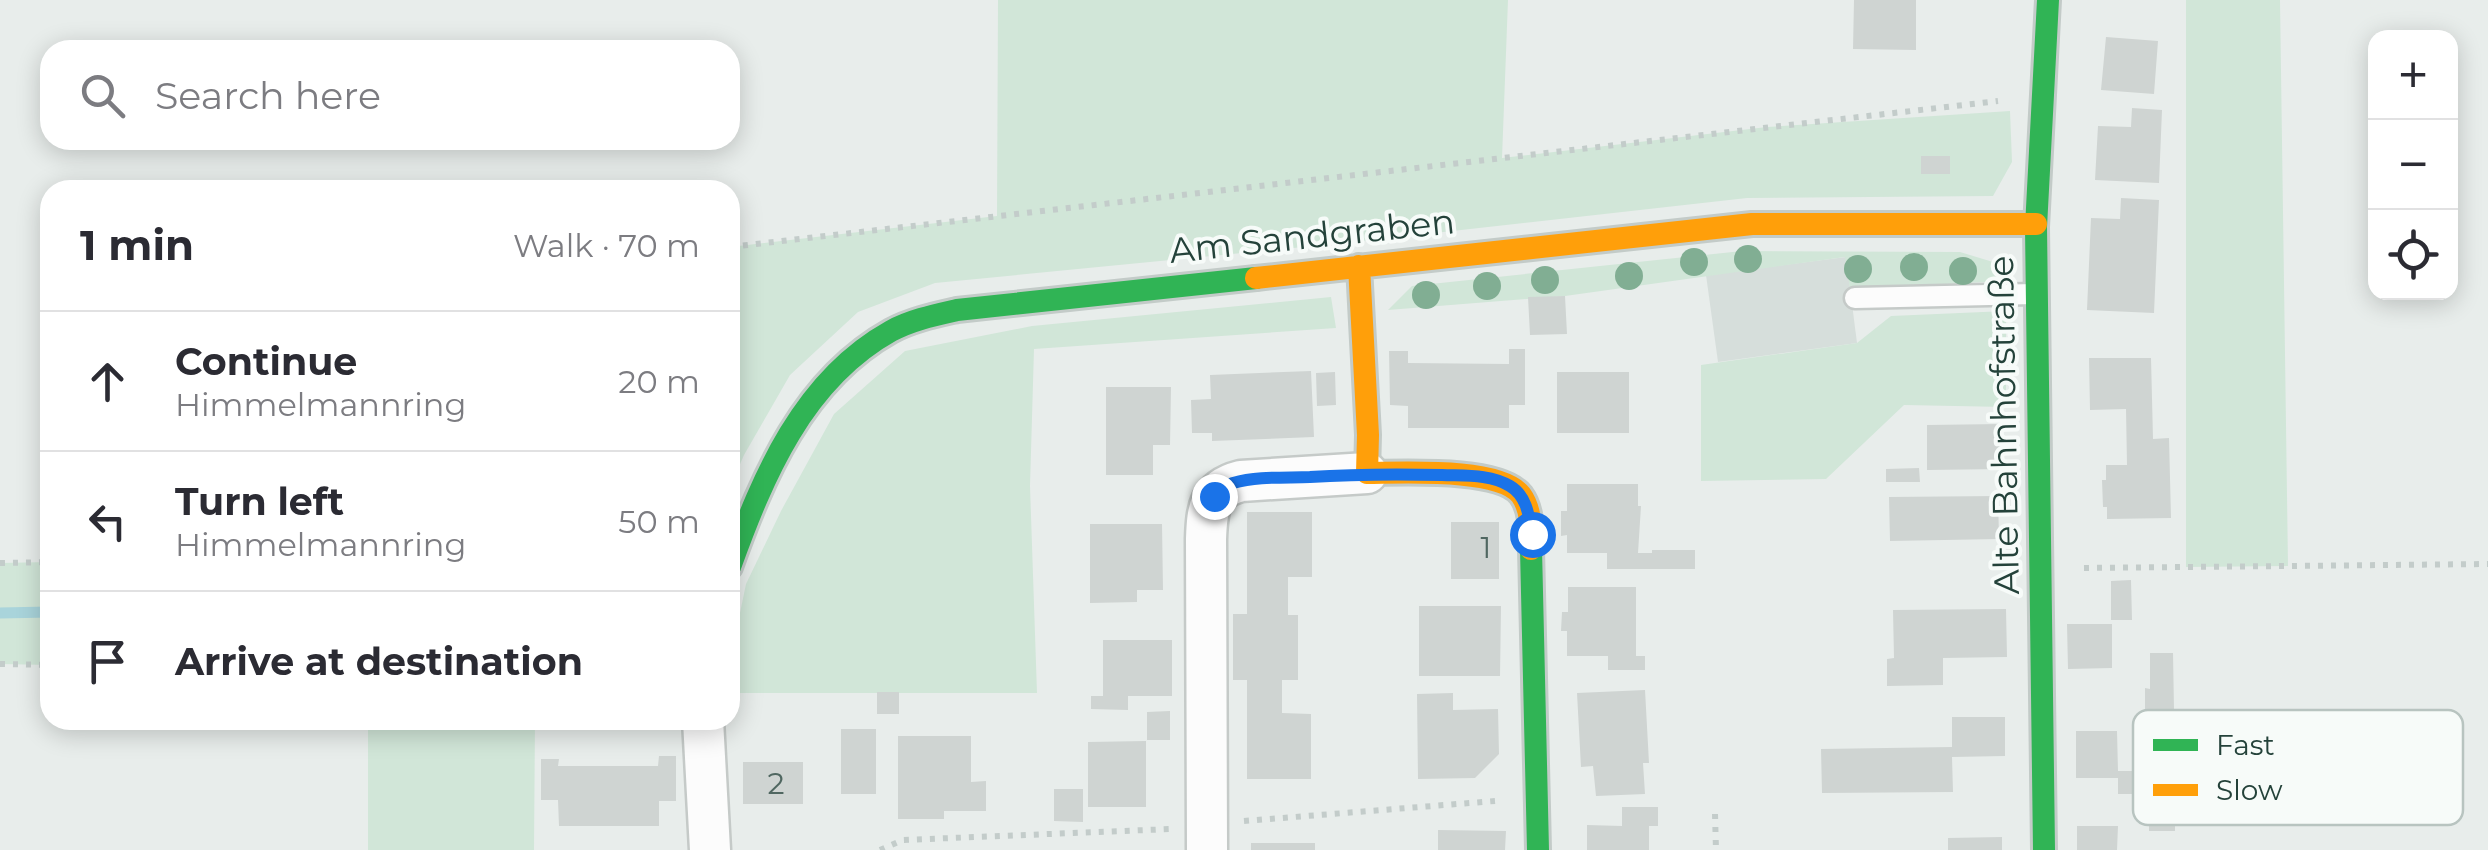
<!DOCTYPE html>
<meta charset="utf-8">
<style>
body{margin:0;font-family:Montserrat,sans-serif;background:#f7f7f7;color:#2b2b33}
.controls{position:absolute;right:30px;top:30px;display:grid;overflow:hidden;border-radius:20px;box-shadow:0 5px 25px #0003}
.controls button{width:90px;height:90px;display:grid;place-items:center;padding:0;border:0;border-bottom:2px solid #e1e1e2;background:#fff;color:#2b2b33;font:50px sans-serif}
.stop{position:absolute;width:30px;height:30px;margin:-22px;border:8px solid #1a73e8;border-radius:50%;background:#fff}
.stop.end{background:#1a73e8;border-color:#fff;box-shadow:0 2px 10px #0008}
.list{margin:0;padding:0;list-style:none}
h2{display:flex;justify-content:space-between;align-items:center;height:130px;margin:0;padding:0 40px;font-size:42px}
h2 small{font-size:32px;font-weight:400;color:#7c7c81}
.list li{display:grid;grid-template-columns:65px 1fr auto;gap:30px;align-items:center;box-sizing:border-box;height:140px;padding:0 40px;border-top:2px solid #e1e1e2}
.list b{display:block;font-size:38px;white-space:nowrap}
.list p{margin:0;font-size:32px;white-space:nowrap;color:#7c7c81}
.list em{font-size:32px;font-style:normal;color:#7c7c81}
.icon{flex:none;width:55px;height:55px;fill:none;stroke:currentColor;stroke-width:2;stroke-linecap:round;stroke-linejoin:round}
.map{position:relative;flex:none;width:2488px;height:850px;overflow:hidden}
.search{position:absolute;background:#fff;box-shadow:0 5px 25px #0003;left:40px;top:40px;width:700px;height:110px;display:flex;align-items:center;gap:25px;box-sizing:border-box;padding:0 35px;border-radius:30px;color:#7c7c81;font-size:38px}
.panel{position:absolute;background:#fff;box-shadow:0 5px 25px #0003;left:40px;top:180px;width:700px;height:550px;border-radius:30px}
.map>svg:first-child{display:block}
</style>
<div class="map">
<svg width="2488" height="850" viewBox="0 0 2488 850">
<rect width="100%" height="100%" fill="#e8edeb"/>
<path fill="#d6dedb" d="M1846,257l11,86 -139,19 -12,-87z"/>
<path fill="#d1e6d8" d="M998,0h510l-6,158 265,-31 243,-16 2,51 -19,34 -246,2 -402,45 -410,40 -77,29 -68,63 -46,80 -14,32v-240l267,-31z
M2186,0h94l8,566 -102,1z
M1742,251l218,1 33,10 12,19 -155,8 -5,-32 -280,39 -177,14 24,-24z
M1331,297l5,31 -302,21 -4,137 7,207h-307v-32l16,-77 35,-73 53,-97 71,-63 127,-25z
M2006,311v96l-102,-2 -78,74 -125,2v-116l156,-22 34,-27z
M50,562v103l-50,-1v-101z
M368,720h167l-1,130h-166z"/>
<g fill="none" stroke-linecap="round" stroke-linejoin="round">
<path stroke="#a9d4db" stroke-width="11" d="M0,613l50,-1"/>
</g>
<path fill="#cfd4d2" d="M1854,0h62v50l-63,-1z
M2106,37l52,4 -4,53 -53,-4z
M2132,108l30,2 -3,73 -64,-3 3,-54 33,1z
M1921,156h29v18h-29z
M2121,198l38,2 -5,113 -67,-3 4,-92 29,1z
M1565,296l2,38 -37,1 -2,-38z
M1509,349h16v56h-16v23h-101v-22l-18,-1 -1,-54h19v12l101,1z
M2089,358h62l2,81 16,-1 2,80 -64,1v-12h-4l-1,-27h4v-15h21l-1,-56 -36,1z
M1311,371l3,66 -102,4v-8h-20l-1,-33 20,-1 -1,-24z
M1335,372l1,33 -19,1 -1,-33z
M1557,372h72v61h-72z
M1106,387h65l-1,58h-17v30h-47z
M2002,424v45l-75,1v-45z
M1919,468l1,14h-34v-13z
M1567,484h71v22h3l-3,47h14v-3h43v19h-88v-16h-40v-18l-6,1v-25h6z
M1998,496l1,43 -109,2 -1,-44z
M1247,512h65v65h-24v38h10v65h-16v33l29,1v65h-64v-99h-14v-66h14z
M1451,522h48v57h-48z
M1090,524h72l1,66h-26v12l-47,1z
M2131,580l1,40h-21v-39z
M1568,587h68v69h9v14h-37v-14h-41v-25h-6l1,-19h6z
M1419,606h82l-1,70h-81z
M2006,609l1,48 -64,1v27l-56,1v-27l7,-1 -1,-48z
M2067,624h45v44l-44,1z
M1103,640h69v56h-44v14l-37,-1v-13h12z
M2150,653h23l1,57h-29v-22l5,1z
M1645,690l4,73h-6l2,31 -49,2 -3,-30 -12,1 -4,-74z
M877,692h22v22h-22z
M1453,693v17l45,-1 1,45 -24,24 -57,1 -1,-85z
M1170,711v29h-23v-28z
M1952,717h53v39l-53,1 1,35 -131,1 -1,-44 131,-2z
M841,729h35v65h-35z
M2076,731h41l1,40h55v23h-55v-16h-42z
M898,736h73v46l15,-1v30h-42v8h-46z
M1146,741v66h-58v-65z
M659,756h17v45h-17v25h-100l-1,-26h-17v-41h18l-1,7h100z
M743,762h60v42h-60z
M1054,789h29v33l-29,-1z
M2149,798h26v33h-26z
M1622,807h36v19h-9v24h-62v-25l35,1z
M2077,826h41l-1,24h-40z
M1438,830l68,1 -1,19h-67z
M2002,837v13h-54v-12z
M1251,843h64v7h-64z"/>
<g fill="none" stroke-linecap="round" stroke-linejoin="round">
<defs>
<path id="lane" d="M1855,298l181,-4"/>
<path id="street" d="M703,720l7,130
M1207,850l-1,-311c1,-30 3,-50 35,-58l126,-8"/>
<path id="fast" d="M1531,549l7,301
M730,567c33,-91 73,-187 161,-236 20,-11 44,-16 66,-21l299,-32
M2044,850l-8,-623 12,-227"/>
<path id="slow" d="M1359,266l9,169 -1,38c34,0 133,-6 154,22 11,15 10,36 10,54
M1256,278l496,-54h284"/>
</defs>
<use href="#lane" stroke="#c5cac8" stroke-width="25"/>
<use href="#street" stroke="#c5cac8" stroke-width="45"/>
<use href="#fast" stroke="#c3cbc8" stroke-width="28"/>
<use href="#slow" stroke="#c3cbc8" stroke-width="28"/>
<path stroke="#c3ccca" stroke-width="6" stroke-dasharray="5 8" stroke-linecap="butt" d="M730,247l1268,-146
M0,563l50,-1
M2084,568l404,-4
M0,664l50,1
M1715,814l1,36
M1244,821l251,-20
M880,850l23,-10 268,-11"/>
<use href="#lane" stroke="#fcfcfc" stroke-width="20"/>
<use href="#street" stroke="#fcfcfc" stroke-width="40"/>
<use href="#fast" stroke="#30b455" stroke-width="22"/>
<use href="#slow" stroke="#ff9f0a" stroke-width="22"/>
</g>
<g fill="#81ae93">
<circle cx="1748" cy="259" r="14"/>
<circle cx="1694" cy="262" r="14"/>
<circle cx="1914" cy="267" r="14"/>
<circle cx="1858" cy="269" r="14"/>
<circle cx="1963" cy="271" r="14"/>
<circle cx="1629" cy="276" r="14"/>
<circle cx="1545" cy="280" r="14"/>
<circle cx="1487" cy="286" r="14"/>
<circle cx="1426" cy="295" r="14"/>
</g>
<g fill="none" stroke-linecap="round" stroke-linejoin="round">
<path stroke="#1a73e8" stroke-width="12" d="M1214,496c6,-7 10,-10 19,-13 25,-7 52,-5 77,-6 46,-3 86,-3 132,-2 23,1 48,-1 68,11 17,10 19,30 22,48"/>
</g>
<g text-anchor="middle" stroke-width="8" stroke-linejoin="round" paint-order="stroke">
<g font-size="30" fill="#506761">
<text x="1486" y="558">1</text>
<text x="776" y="794">2</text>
</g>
<g font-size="35" fill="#24423a" stroke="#f7fbf9">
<text transform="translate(1312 236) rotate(-6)" y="12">Am Sandgraben</text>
<text transform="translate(2004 425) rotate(-91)" y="12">Alte Bahnhofstraße</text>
</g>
</g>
<rect x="2133" y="710" width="330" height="115" rx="15" fill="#f7fbf9" stroke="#b8c4c0" stroke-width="2.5"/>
<rect x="2153" y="739" width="45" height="12" fill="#30b455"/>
<rect x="2153" y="784" width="45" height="12" fill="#ff9f0a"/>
<g font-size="28" fill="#24423a">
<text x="2216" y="755">Fast</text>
<text x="2216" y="800">Slow</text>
</g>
</svg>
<div class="controls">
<button>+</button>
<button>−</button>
<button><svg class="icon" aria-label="locate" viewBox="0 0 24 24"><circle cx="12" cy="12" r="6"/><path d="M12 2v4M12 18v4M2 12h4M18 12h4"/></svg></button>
</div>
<div class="stop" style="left:1532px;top:534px"></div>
<div class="stop end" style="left:1214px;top:496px"></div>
<div class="search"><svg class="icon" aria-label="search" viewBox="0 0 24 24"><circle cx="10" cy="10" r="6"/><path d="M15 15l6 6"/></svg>Search here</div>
<section class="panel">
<h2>1 min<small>Walk · 70 m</small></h2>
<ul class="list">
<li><svg class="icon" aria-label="ahead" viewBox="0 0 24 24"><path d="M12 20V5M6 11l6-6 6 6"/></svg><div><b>Continue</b><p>Himmelmannring</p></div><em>20 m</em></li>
<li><svg class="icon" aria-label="left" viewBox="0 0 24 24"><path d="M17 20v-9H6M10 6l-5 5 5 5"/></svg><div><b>Turn left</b><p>Himmelmannring</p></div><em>50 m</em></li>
<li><svg class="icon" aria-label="arrive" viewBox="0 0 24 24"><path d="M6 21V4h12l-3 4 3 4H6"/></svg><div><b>Arrive at destination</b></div></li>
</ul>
</section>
</div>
